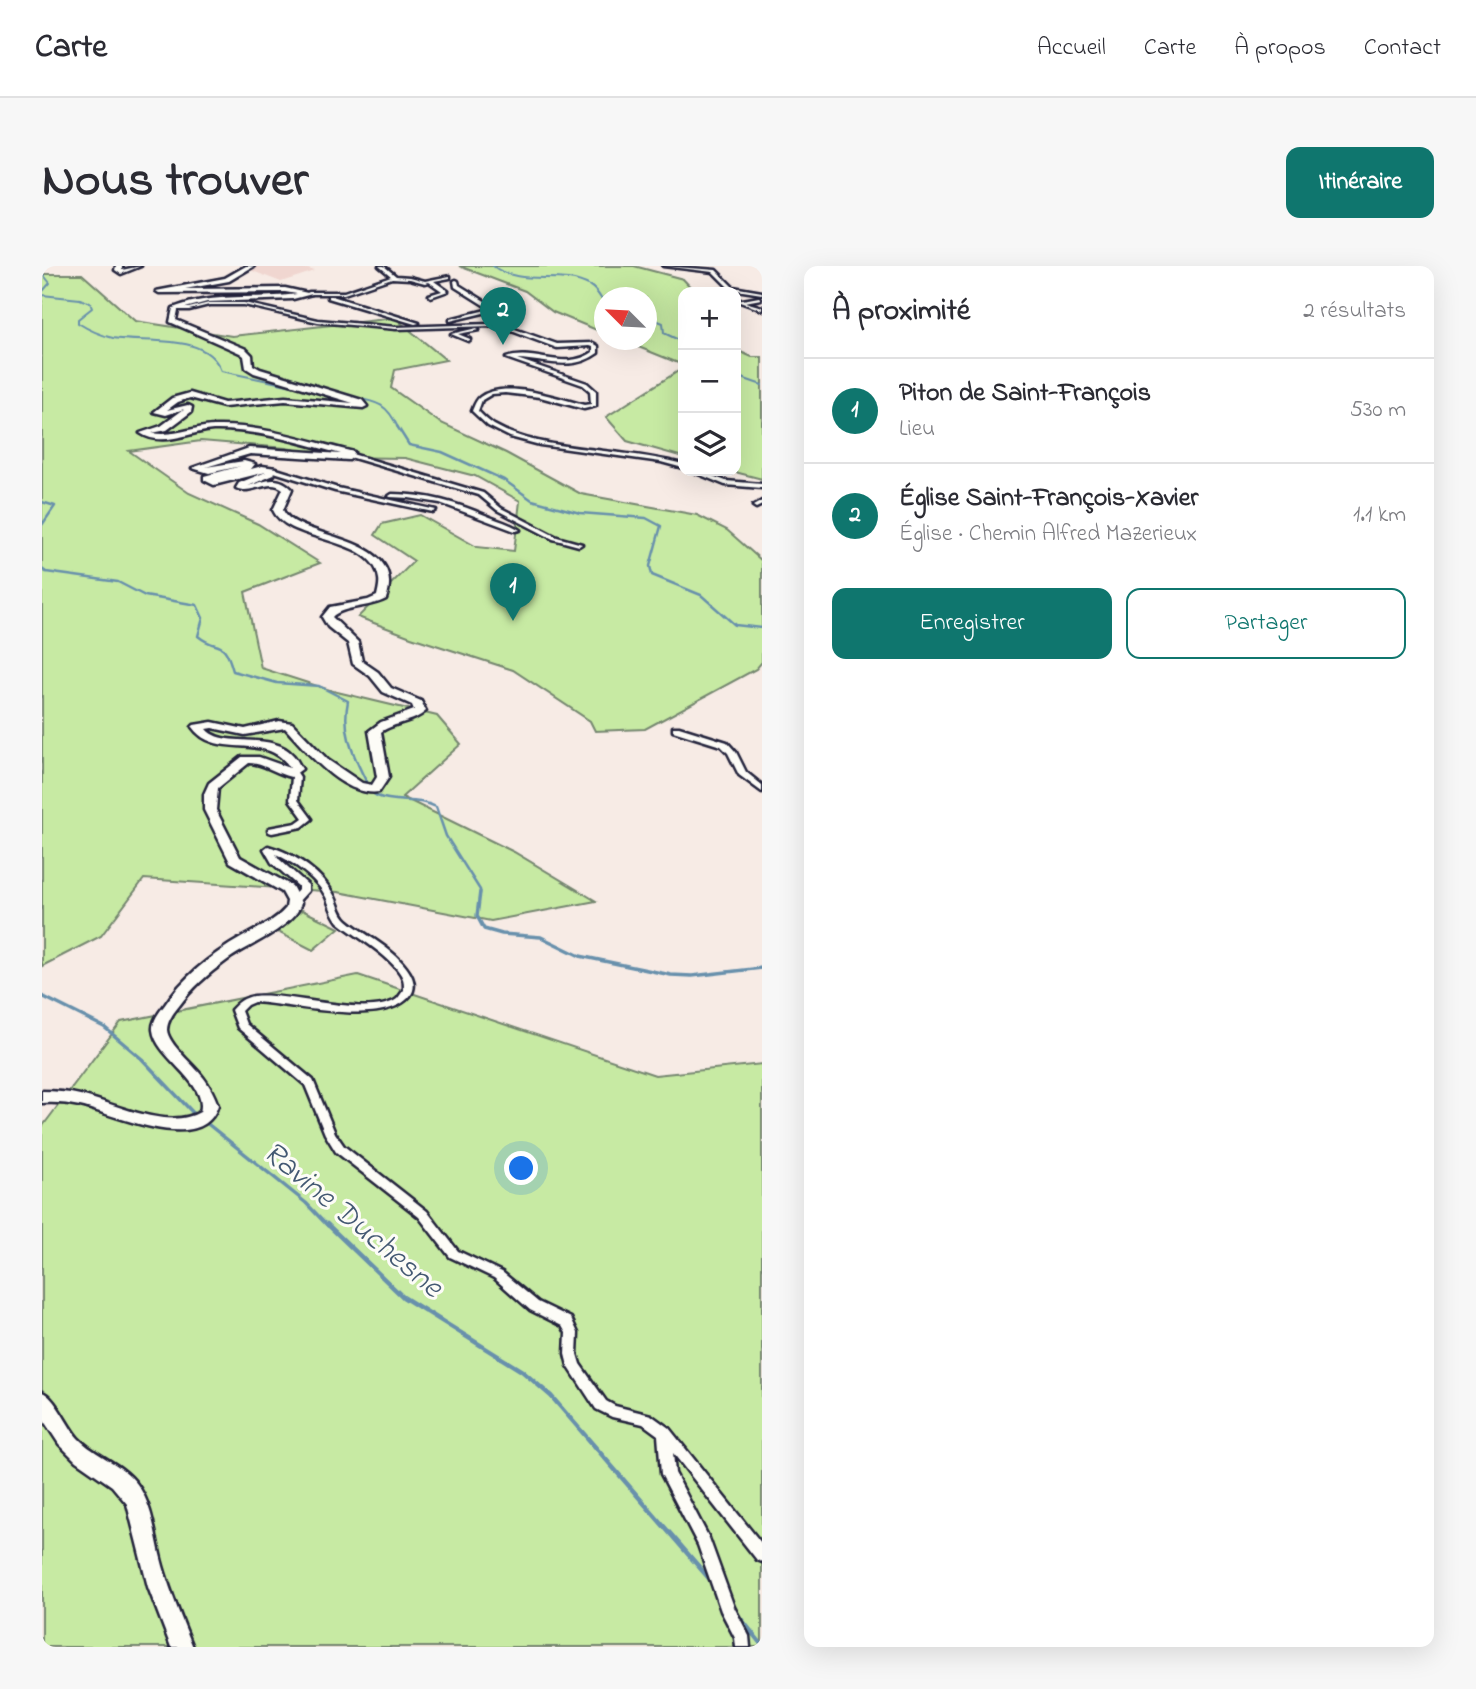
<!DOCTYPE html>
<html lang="fr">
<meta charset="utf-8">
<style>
body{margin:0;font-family:"Indie Flower",sans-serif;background:#f7f7f7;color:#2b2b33}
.controls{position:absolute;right:21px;top:21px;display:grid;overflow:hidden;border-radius:14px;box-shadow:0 7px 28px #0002}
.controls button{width:63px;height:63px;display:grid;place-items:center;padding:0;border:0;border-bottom:2px solid #e1e1e2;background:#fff;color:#2b2b33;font:35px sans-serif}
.compass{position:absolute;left:552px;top:21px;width:63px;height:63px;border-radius:50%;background:#fff;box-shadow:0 7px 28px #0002;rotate:294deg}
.you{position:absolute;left:480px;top:903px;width:24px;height:24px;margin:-18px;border:5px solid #fff;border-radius:50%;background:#1a73e8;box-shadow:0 0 0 10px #1a73e833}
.badge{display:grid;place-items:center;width:46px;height:46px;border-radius:50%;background:#0f766e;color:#fff;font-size:23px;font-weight:700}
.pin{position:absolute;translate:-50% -58px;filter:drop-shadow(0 2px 4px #0008)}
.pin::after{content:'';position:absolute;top:37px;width:24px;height:21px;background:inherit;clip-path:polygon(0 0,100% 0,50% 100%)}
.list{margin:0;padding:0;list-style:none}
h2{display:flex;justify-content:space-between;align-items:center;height:91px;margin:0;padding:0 28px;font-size:30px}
h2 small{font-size:23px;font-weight:400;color:#7c7c81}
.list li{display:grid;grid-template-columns:46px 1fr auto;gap:21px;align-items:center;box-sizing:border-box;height:105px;padding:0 28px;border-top:2px solid #e1e1e2}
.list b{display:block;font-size:26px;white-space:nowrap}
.list p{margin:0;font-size:23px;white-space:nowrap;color:#7c7c81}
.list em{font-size:23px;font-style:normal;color:#7c7c81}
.actions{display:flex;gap:14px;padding:21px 28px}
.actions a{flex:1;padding:16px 0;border:2px solid #0f766e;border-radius:14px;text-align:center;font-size:24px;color:#0f766e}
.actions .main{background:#0f766e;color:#fff}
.icon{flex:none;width:38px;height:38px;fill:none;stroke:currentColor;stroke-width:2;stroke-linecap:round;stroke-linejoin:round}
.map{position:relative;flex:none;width:720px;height:1381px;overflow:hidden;border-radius:14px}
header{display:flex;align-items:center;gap:42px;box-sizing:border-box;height:98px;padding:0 35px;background:#fff;border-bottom:2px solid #e1e1e2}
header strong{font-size:33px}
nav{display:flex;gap:38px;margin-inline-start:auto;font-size:24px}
.intro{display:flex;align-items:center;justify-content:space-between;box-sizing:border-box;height:168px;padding:0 42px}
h1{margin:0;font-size:49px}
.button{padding:18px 32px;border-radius:14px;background:#0f766e;color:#fff;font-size:24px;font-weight:700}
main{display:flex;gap:42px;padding:0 42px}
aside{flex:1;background:#fff;border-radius:14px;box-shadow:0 7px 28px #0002}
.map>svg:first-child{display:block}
</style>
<header>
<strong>Carte</strong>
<nav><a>Accueil</a><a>Carte</a><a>À propos</a><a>Contact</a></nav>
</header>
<div class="intro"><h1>Nous trouver</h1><a class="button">Itinéraire</a></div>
<main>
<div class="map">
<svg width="720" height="1381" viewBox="0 0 720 1381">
<rect width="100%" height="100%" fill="#f7ebe5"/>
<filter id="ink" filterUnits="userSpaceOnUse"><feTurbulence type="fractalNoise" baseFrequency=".0143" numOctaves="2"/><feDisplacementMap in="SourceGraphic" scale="14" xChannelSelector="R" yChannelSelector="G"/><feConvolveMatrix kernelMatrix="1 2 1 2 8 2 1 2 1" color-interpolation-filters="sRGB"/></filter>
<g filter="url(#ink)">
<path fill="#f0d6d0" d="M212,0h44l17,5 -34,11 -31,-12z"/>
<path fill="#c7eaa3" stroke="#74866f" stroke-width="2" d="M417,0h175l49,13 12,13h-12v73l-62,-25h25v-42h-42v35l-51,-21 -28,-21z
M0,8h40l53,47 97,15 163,-18 51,42 -51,10 -4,18 48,34 67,31 75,41 116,21 30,15 35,31v101l-6,7 -111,60 -50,2 -5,-10 -77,-51 -102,-33 -53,-20 56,-56 -39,-26 7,-11 38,-9 57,32 37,4 6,-50 -45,-25 -70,-18 -72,-1 -47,-9 -85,-7 -72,10 60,42 69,31 62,39 -75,29 16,76 72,23 104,25 24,28 -59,53 112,55 82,49 -105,20 -153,-29 -194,-13 -43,57 -59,30z
M694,84l16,7h10v122l-31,-8h5z
M641,102v89l-56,-16 -21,-24z
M260,644l37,18 -26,22 -37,-19z
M316,709l297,100 107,-11v583h-720v-520l79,-105z"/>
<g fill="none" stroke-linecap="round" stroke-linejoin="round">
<path stroke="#6790ac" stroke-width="2" d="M451,0c28,22 68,3 97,20 6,3 10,11 14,17
M0,7l8,10 -8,9
M0,29l38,4 10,4 2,5 -14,11v4c11,7 22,12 35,15 33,6 94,-6 108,33l95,20
M604,50l17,7 1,10 19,9
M694,110l26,9
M309,131c26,5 36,6 47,31"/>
<path stroke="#6790ac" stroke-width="2.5" d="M355,160l12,19 33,7 62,28 28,20 48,13 66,5 15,8 -11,40 2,9 49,20 34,30 27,3
M0,236l13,4 -13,19
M0,303l4,3 72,10 27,14 52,9 6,13 -5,18c21,17 25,-1 35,35l44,12 42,3 29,15c-6,29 4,52 17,78 3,7 5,14 12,17 19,8 40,1 59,11l10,29 34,54v4"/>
<path stroke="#6790ac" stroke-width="3.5" d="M438,626l-3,24 7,13 18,5 39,3 39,19 91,19 21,1 70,-8
M0,730l62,31 38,32 55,58
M162,855l102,82 22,23"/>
<path stroke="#6790ac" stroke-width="4.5" d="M285,958l76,73 119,74 29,25 162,187
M695,1348l25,31"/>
<defs>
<path id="minor" d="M337,0h5l12,10 14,1 15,4 25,-5v2l-16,3 14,10 -17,6 -2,-2 13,-4 -13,-9 -4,1 -15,-4 -18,-1 -48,16h-35l-2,-1 2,-1h35l47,-16z
M621,0l53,4 17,17 29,5v2l-32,-5 -17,-17z
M414,14l2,1 1,4 37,23v2l-46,11v-2l40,-10 -35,-22 -1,-6z
M286,30h4l87,27 -4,1 -87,-26z
M717,31l2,2 -16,3 17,5v3l-25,-9z
M167,37h35l74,17 78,7 94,-3 19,3 48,17 36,-1 5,3v7c-26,19 -52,7 -81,6l70,24 9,8v15l-12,3 -44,-12 -35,-4 -13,1 -10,6 -4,11c5,5 10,10 16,14 28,16 62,20 94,24 32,4 64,7 95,15v4l-22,-6 -121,-17 -30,-8 -22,-11 -16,-15c2,-5 4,-11 8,-14 24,-18 78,1 104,8l7,-1 -1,-13 -7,-6 -77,-27c29,-10 58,14 87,-6v-5l-3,-1 -33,2 -51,-19 -16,-3 -94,3 -78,-7 -74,-17h-35l-20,5h-14l-2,-1 2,-1h14z
M435,62l2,2 -21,4 12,5v1l-2,1 -17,-7z
M310,188l131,39 18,15 56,29 25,7 -3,2 -26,-7 -56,-29 -18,-15 -129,-38 -1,-1z
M231,202l65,20 98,22 -3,2 -98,-21 -64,-20v-2z
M649,205h8l27,10 36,3v4l-37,-3z
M350,228c35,0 65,9 98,23 10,4 21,7 30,13l-5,1 -75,-28 -31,-5 -19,-1 -1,-1z
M720,235v4l-6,3 -3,-2z
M631,461h6l48,15 9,10 10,20 16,13v7l-23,-17 -11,-22 -7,-7 -48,-15z
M248,505h6l4,6 -2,23 14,19 -10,8 -30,6 -3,-1 -1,-2 1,-2 27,-5 7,-5 -13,-18 2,-23 -3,-4z
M226,580c26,7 55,27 67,51 4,8 5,17 12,23 19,16 44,27 59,47 7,9 11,20 4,29 -26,32 -118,8 -156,6l-7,3 -6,6 5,13 67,56 22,53 9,13 83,65 31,40 44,21 36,30 33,16 7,15 -1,21 3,10 26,37 9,5 36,9 18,13 93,116v18l-5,-2 -84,-107 2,20 34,65 25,69 15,29 1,11h-14l-1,-9 -14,-27 -23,-66 -37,-71 -3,-39 -15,-11 -31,-7 -16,-8 -28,-43 -3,-12 1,-21 -4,-7 -32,-16 -36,-32 -44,-21 -31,-40 -83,-65 -11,-18 -20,-49 -67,-57 -7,-18c6,-7 13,-13 23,-14 34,-4 115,23 143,3 3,-3 4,-6 7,-9 0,-3 0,-9 -1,-11 -6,-19 -49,-44 -65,-57 -6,-8 -8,-16 -12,-25 -9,-18 -32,-34 -50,-43l3,5 29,26v6l-11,12h-6l-2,-2 9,-11v-4l-26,-23 -8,-14z"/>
<path id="secondary" d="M74,0h6v4l19,-4 -20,8 -6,-4z
M204,0h8l-25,15 -44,8 100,-1 27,6 -19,5 -86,3 -29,8 -2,10 70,29 6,6 1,10 7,4 102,31 5,6 -4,2 -78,-7 -61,6 -34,-9 -12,4 -11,8 21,-5 4,2 -1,5 -24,18 -15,3c22,4 42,-7 64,-7 47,-1 93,15 138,26l-1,5 -4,3 -99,-6 -44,13 38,-6 11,3 -4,5 -36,10 47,-13 14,2 -2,7 -26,11c17,-5 30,-12 44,3l-9,21c13,31 126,23 103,89 -16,9 -44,7 -54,18l26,25 4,19 16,11 13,16 30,13 5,10c-13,12 -31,11 -45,21l8,45 -10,15c-36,5 -72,-40 -94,-64l-40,7 -33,-7 -6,1c18,21 66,1 87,26 4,4 6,10 9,14l-11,8c-15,-3 -27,-14 -42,-14l-31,25 -2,22 24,47 52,29 9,17c-5,24 -56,43 -75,58 -18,13 -34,27 -47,45 -5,6 -12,15 -12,24 1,14 27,35 36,47 7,9 11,17 15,28 -15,52 -103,9 -138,1 -13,-3 -25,-4 -38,-3v-12c13,0 25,1 38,4 34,8 88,36 120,17 9,-29 -44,-54 -47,-82 -1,-8 6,-18 11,-24 19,-29 47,-51 77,-68 15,-9 33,-16 45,-30l1,-7 -5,-9 -52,-30 -26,-52v-16l5,-11 33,-26h17l31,11c-23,-38 -73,-6 -98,-41l2,-2 18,-3 33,7 34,-8 13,2 36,37 34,23 10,2 5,-8 -8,-46 12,-9 33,-12 -2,-5 -29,-13 -13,-16 -17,-12 -5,-21 -20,-16 -6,-10 8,-10 38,-7 9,-4c1,-5 3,-12 2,-17 -5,-44 -91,-35 -106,-69l10,-21c-14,-12 -31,7 -47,-1l3,-5 27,-11 -52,13 -10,-5v-4l37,-10 -32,7 -17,-5 57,-20 92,6c-41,-11 -85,-25 -128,-24 -24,2 -51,18 -73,3l21,-7 23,-17 -18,6 -12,-3 18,-14 18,-5 34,10 61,-6 68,6 -99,-30 -8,-5 -2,-12 -4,-3 -70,-31 3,-14c41,-16 81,-8 124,-14l-12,-2 -126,1 -3,-2 69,-13z
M0,1126c13,4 25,34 36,46 17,18 44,25 59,46 17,23 18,55 26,82 8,28 19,54 30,81h-22l-23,-60 -21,-83 -15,-18 -36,-25 -17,-17 -17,-26z"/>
</defs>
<use href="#minor" stroke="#22223b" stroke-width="5"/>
<use href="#secondary" stroke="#22223b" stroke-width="5"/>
<use href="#minor" fill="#fdfcf7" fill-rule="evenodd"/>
<use href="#secondary" fill="#fdfcf7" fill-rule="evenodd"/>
</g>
</g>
<g text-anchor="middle" stroke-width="6" stroke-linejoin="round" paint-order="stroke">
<g font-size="32" font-style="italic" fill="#445973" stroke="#fdfcf7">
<text transform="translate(312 952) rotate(40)" y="11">Ravine Duchesne</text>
</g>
</g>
</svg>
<div class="controls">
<button>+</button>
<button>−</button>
<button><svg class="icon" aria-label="layers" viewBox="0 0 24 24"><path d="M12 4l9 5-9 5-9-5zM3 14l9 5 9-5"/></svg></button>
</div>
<svg class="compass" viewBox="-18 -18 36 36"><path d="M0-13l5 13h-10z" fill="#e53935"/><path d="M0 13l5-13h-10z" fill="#7c7c81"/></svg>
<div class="you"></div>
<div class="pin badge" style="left:471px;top:355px">1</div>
<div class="pin badge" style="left:461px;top:79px">2</div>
</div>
<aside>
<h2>À proximité<small>2 résultats</small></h2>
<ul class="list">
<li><span class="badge">1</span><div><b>Piton de Saint-François</b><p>Lieu</p></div><em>530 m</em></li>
<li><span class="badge">2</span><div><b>Église Saint-François-Xavier</b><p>Église · Chemin Alfred Mazerieux</p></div><em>1.1 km</em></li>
</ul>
<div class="actions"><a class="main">Enregistrer</a><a>Partager</a></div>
</aside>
</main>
